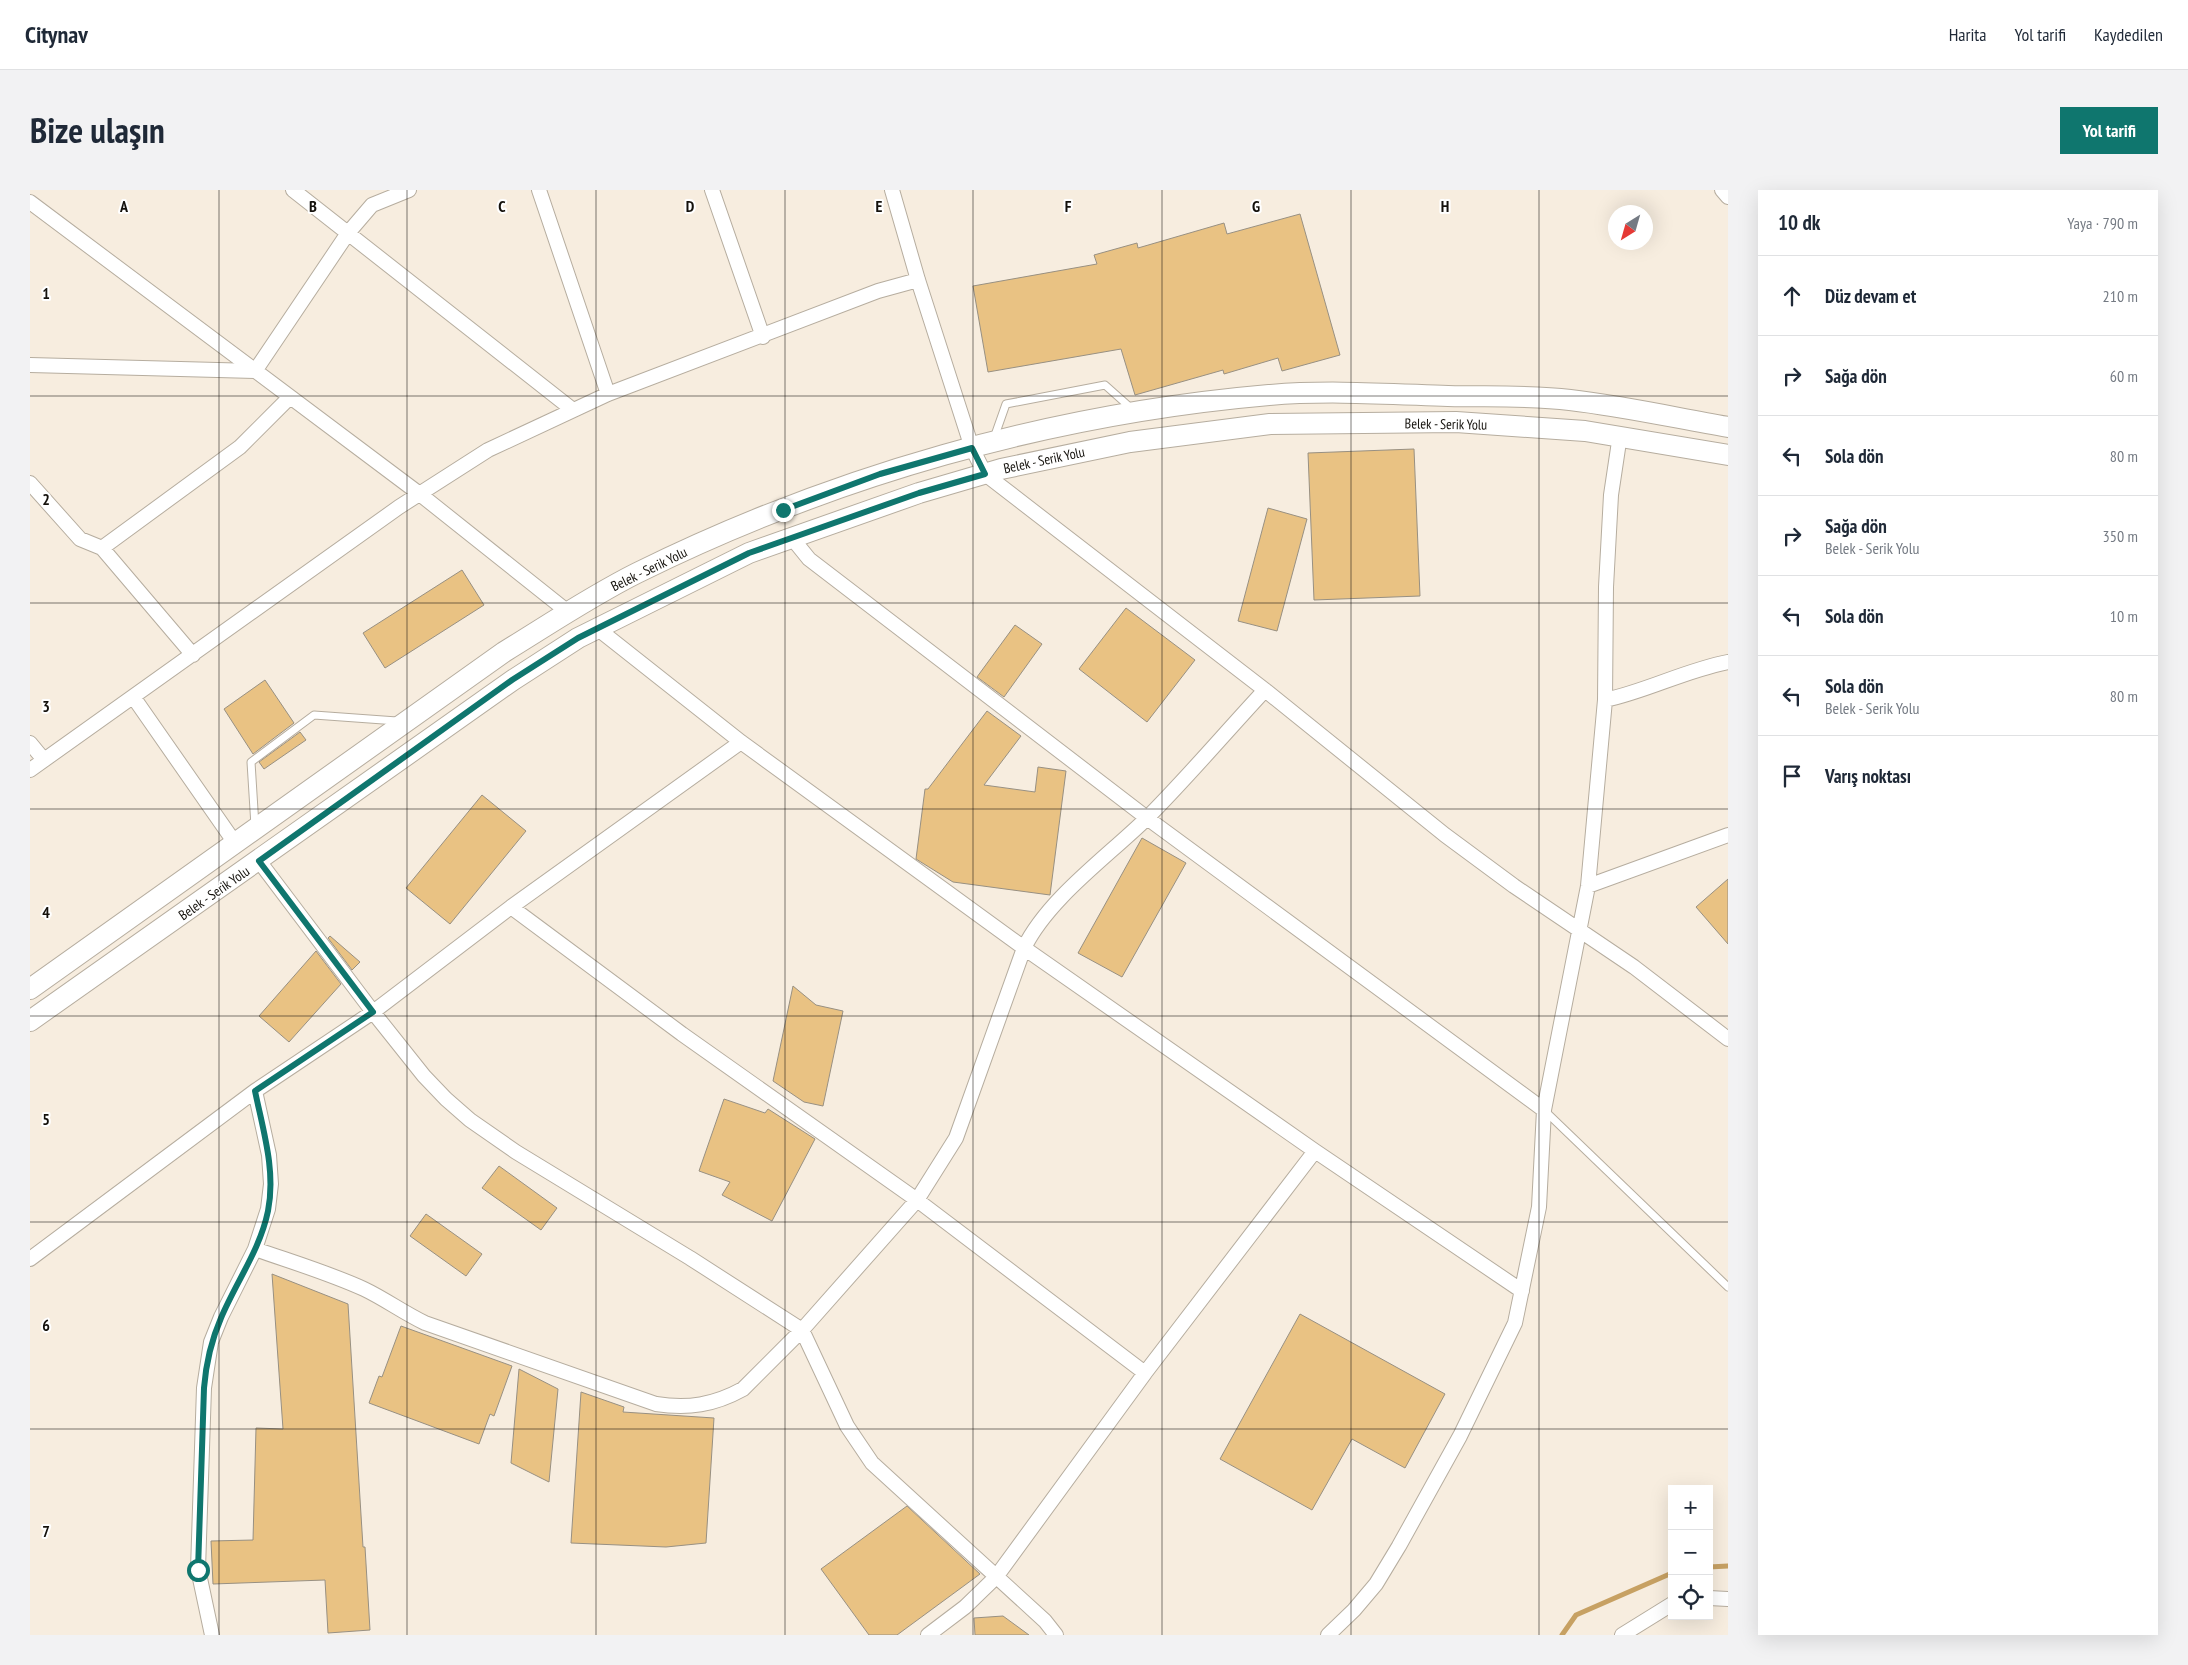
<!DOCTYPE html>
<html lang="tr">
<meta charset="utf-8">
<style>
body{margin:0;font-family:"PT Sans Narrow",sans-serif;background:#f2f2f3;color:#1f2937}
.controls{position:absolute;right:15px;bottom:15px;display:grid;overflow:hidden;border-radius:0px;box-shadow:0 5px 20px #0002}
.controls button{width:45px;height:45px;display:grid;place-items:center;padding:0;border:0;border-bottom:1px solid #e0e1e3;background:#fff;color:#1f2937;font:25px sans-serif}
.compass{position:absolute;left:1578px;top:15px;width:45px;height:45px;border-radius:50%;background:#fff;box-shadow:0 5px 20px #0002;rotate:217deg}
.stop{position:absolute;width:15px;height:15px;margin:-11px;border:4px solid #0f766e;border-radius:50%;background:#fff}
.stop.end{background:#0f766e;border-color:#fff;box-shadow:0 1px 5px #0008}
.list{margin:0;padding:0;list-style:none}
h2{display:flex;justify-content:space-between;align-items:center;height:65px;margin:0;padding:0 20px;font-size:21px}
h2 small{font-size:16px;font-weight:400;color:#747a83}
.list li{display:grid;grid-template-columns:32px 1fr auto;gap:15px;align-items:center;box-sizing:border-box;height:80px;padding:0 20px;border-top:1px solid #e0e1e3}
.list b{display:block;font-size:19px;white-space:nowrap}
.list p{margin:0;font-size:16px;white-space:nowrap;color:#747a83}
.list em{font-size:16px;font-style:normal;color:#747a83}
.icon{flex:none;width:28px;height:28px;fill:none;stroke:currentColor;stroke-width:2;stroke-linecap:round;stroke-linejoin:round}
.map{position:relative;flex:none;width:1698px;height:1445px;overflow:hidden;border-radius:0px}
header{display:flex;align-items:center;gap:30px;box-sizing:border-box;height:70px;padding:0 25px;background:#fff;border-bottom:1px solid #e0e1e3}
header strong{font-size:24px}
nav{display:flex;gap:28px;margin-inline-start:auto;font-size:18px}
.intro{display:flex;align-items:center;justify-content:space-between;box-sizing:border-box;height:120px;padding:0 30px}
h1{margin:0;font-size:35px}
.button{padding:12px 22px;border-radius:0px;background:#0f766e;color:#fff;font-size:18px;font-weight:700}
main{display:flex;gap:30px;padding:0 30px}
aside{flex:1;background:#fff;border-radius:0px;box-shadow:0 5px 20px #0002}
.map>svg:first-child{display:block}
</style>
<header>
<strong>Citynav</strong>
<nav><a>Harita</a><a>Yol tarifi</a><a>Kaydedilen</a></nav>
</header>
<div class="intro"><h1>Bize ulaşın</h1><a class="button">Yol tarifi</a></div>
<main>
<div class="map">
<svg width="1698" height="1445" viewBox="0 0 1698 1445">
<rect width="100%" height="100%" fill="#f7eddf"/>
<g fill="none" stroke-linecap="round" stroke-linejoin="round">
<path stroke="#c7a163" stroke-width="5" d="M1679,1377l19,-1
M1532,1445l14,-20 96,-42"/>
</g>
<path fill="#e9c283" stroke="#989082" d="M1270,24l40,141 -58,16 -4,-13 -54,16 -1,-4 -88,25 -14,-46 -133,23 -15,-86 124,-22 -3,-9 43,-12 1,5 86,-25 3,11z
M1384,259l6,147 -106,4 -6,-147z
M1238,318l39,11 -30,112 -39,-10z
M432,380l22,35 -99,63 -22,-35z
M1096,418l69,52 -48,62 -68,-53z
M985,435l27,19 -38,53 -27,-20z
M235,490l29,43 -41,31 -29,-45z
M957,521l34,25 -37,49 51,7 3,-25 28,4 -16,124 -97,-13 -37,-23 9,-70h3z
M270,542l6,8 -42,29 -5,-7z
M452,605l44,36 -76,93 -44,-36z
M1112,648l44,25 -64,114 -44,-24z
M1698,689v65l-32,-37z
M300,746l30,26 -8,8 -24,-32z
M286,761l25,33 -52,58 -30,-26z
M763,796l23,19 27,6 -20,95 -19,-4 -31,-21z
M694,909l41,14 3,-4 47,30 -43,82 -50,-26 8,-13 -31,-11z
M469,976l58,42 -16,22 -59,-42z
M396,1024l56,40 -16,22 -56,-40z
M242,1084l76,30 15,243h2l5,83 -42,3 -3,-53 -112,4 -2,-43 42,-1 3,-112 27,1z
M1270,1124l145,80 -40,74 -53,-29 -40,71 -92,-51z
M371,1136l111,40 -18,50 -4,-2 -11,30 -110,-41 10,-27 3,1z
M489,1179l39,20 -9,93 -38,-19z
M551,1202l43,15 -1,5 91,6 -8,125 -40,4 -95,-4z
M877,1316l73,68 -83,61h-28l-48,-66z
M973,1426l26,19h-54l-1,-17z"/>
<g fill="none" stroke-linecap="round" stroke-linejoin="round">
<defs>
<path id="lane" d="M964,248l12,-34 99,-19 27,24
M225,636l-4,-64 63,-47 83,6
M1515,921l183,176"/>
<path id="street" d="M263,0l280,220
M509,0l69,204
M682,0l51,147
M862,0l26,90 54,168 13,26 280,216 180,145 69,51 120,81 94,72
M1692,0l6,7
M0,12l391,293 147,117
M0,175l225,6
M225,181l93,-138 24,-28 37,-15
M0,293l50,56 22,9 91,107
M762,348l17,21 338,259 397,292
M72,358l138,-101 50,-50
M568,439l143,113 283,206 291,203 207,140
M104,508l101,145
M1575,510c42,-9 81,-30 123,-38
M0,553l14,17
M0,580l369,-263 89,-57 120,-56 270,-103 40,-11
M229,671l114,151 51,64 22,23 24,21 46,32 174,106 112,72 45,96 25,37 173,158 11,14
M1558,696l140,-51
M481,717l171,127 235,166 228,173
M225,1059c37,13 74,24 109,40 21,10 40,24 61,34l231,81c32,5 58,1 87,-15l59,-59 115,-130 39,-62 68,-190c24,-49 83,-91 122,-129 41,-41 79,-86 119,-129
M0,1069l225,-168 118,-79 138,-105 230,-165
M1679,1408l19,1
M182,1445l-14,-66 6,-181 7,-46 10,-25 34,-68 13,-40 3,-25 -2,-29 -14,-64
M898,1445l37,-28 31,-30 149,-204 170,-222
M1298,1445l26,-25 22,-26 23,-38 61,-110 55,-113 24,-116 5,-97 44,-224 17,-186 1,-113 5,-92 9,-60
M1592,1445l50,-31"/>
<path id="secondary" d="M0,799l474,-337c44,-27 87,-56 133,-79 196,-97 413,-159 632,-178 59,-5 120,-1 179,1 40,1 82,-1 122,4 53,6 106,18 158,27
M0,831l483,-341 65,-42 171,-85 170,-60 82,-24 129,-27 140,-18 186,-2 129,9 143,24"/>
</defs>
<use href="#lane" stroke="#b6ad9f" stroke-width="9"/>
<use href="#street" stroke="#b6ad9f" stroke-width="16"/>
<use href="#secondary" stroke="#b6ad9f" stroke-width="22"/>
<use href="#lane" stroke="#fff" stroke-width="7"/>
<use href="#street" stroke="#fff" stroke-width="14"/>
<use href="#secondary" stroke="#fff" stroke-width="20"/>
</g>
<g fill="none" stroke-linecap="round" stroke-linejoin="round">
<path stroke="#0f766e" stroke-width="6" d="M168,1380l6,-182c2,-25 7,-47 17,-70 15,-36 39,-68 47,-107 8,-40 -5,-81 -13,-120l118,-79 -114,-151 253,-181 66,-42 171,-85 170,-60 66,-19 -13,-26 -92,26 -97,36"/>
</g>
<path fill="none" stroke="#14110c" stroke-width="1" stroke-opacity="0.55" d="M189,0v1445M377,0v1445M566,0v1445M755,0v1445M943,0v1445M1132,0v1445M1321,0v1445M1509,0v1445M0,206h1698M0,413h1698M0,619h1698M0,826h1698M0,1032h1698M0,1239h1698"/>
<g text-anchor="middle" stroke-width="4" stroke-linejoin="round" paint-order="stroke">
<g font-size="14" fill="#14110c" stroke="#fff">
<text transform="translate(1416 234) rotate(1)" y="5">Belek - Serik Yolu</text>
<text transform="translate(1014 270) rotate(-12)" y="5">Belek - Serik Yolu</text>
<text transform="translate(619 379) rotate(-26)" y="5">Belek - Serik Yolu</text>
<text transform="translate(184 703) rotate(-35)" y="5">Belek - Serik Yolu</text>
</g>
</g>
<g font-size="16" text-anchor="middle" font-weight="bold" fill="#14110c" stroke="#fff" stroke-width="4" stroke-linejoin="round" paint-order="stroke">
<text x="94" y="22">A</text>
<text x="283" y="22">B</text>
<text x="472" y="22">C</text>
<text x="660" y="22">D</text>
<text x="849" y="22">E</text>
<text x="1038" y="22">F</text>
<text x="1226" y="22">G</text>
<text x="1415" y="22">H</text>
<text x="16" y="109">1</text>
<text x="16" y="315">2</text>
<text x="16" y="522">3</text>
<text x="16" y="728">4</text>
<text x="16" y="935">5</text>
<text x="16" y="1141">6</text>
<text x="16" y="1347">7</text>
</g>
</svg>
<div class="controls">
<button>+</button>
<button>−</button>
<button><svg class="icon" aria-label="locate" viewBox="0 0 24 24"><circle cx="12" cy="12" r="6"/><path d="M12 2v4M12 18v4M2 12h4M18 12h4"/></svg></button>
</div>
<svg class="compass" viewBox="-18 -18 36 36"><path d="M0-13l5 13h-10z" fill="#e53935"/><path d="M0 13l5-13h-10z" fill="#747a83"/></svg>
<div class="stop" style="left:168px;top:1380px"></div>
<div class="stop end" style="left:753px;top:320px"></div>
</div>
<aside>
<h2>10 dk<small>Yaya · 790 m</small></h2>
<ul class="list">
<li><svg class="icon" aria-label="ahead" viewBox="0 0 24 24"><path d="M12 20V5M6 11l6-6 6 6"/></svg><div><b>Düz devam et</b></div><em>210 m</em></li>
<li><svg class="icon" aria-label="right" viewBox="0 0 24 24"><path d="M7 20v-9h11M14 6l5 5-5 5"/></svg><div><b>Sağa dön</b></div><em>60 m</em></li>
<li><svg class="icon" aria-label="left" viewBox="0 0 24 24"><path d="M17 20v-9H6M10 6l-5 5 5 5"/></svg><div><b>Sola dön</b></div><em>80 m</em></li>
<li><svg class="icon" aria-label="right" viewBox="0 0 24 24"><path d="M7 20v-9h11M14 6l5 5-5 5"/></svg><div><b>Sağa dön</b><p>Belek - Serik Yolu</p></div><em>350 m</em></li>
<li><svg class="icon" aria-label="left" viewBox="0 0 24 24"><path d="M17 20v-9H6M10 6l-5 5 5 5"/></svg><div><b>Sola dön</b></div><em>10 m</em></li>
<li><svg class="icon" aria-label="left" viewBox="0 0 24 24"><path d="M17 20v-9H6M10 6l-5 5 5 5"/></svg><div><b>Sola dön</b><p>Belek - Serik Yolu</p></div><em>80 m</em></li>
<li><svg class="icon" aria-label="arrive" viewBox="0 0 24 24"><path d="M6 21V4h12l-3 4 3 4H6"/></svg><div><b>Varış noktası</b></div></li>
</ul>
</aside>
</main>
